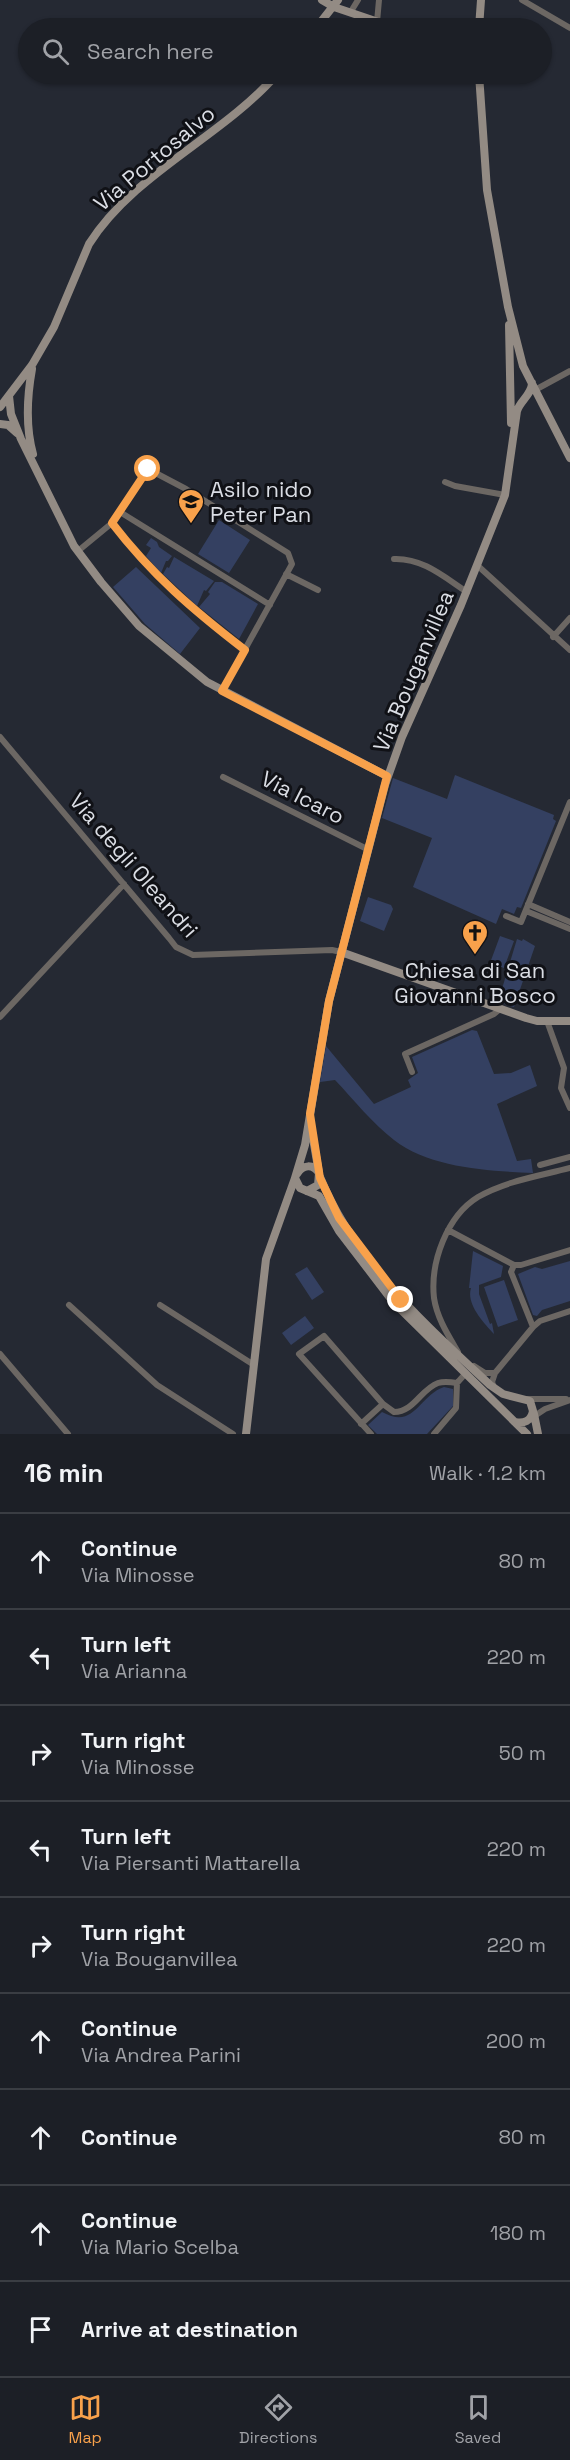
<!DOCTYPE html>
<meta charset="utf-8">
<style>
body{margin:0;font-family:"Space Grotesk",sans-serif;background:#292c32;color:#f1f3f6}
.stop{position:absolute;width:18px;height:18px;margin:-14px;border:4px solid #f8a14b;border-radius:50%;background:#fff}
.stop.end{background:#f8a14b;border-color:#fff;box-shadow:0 2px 6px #0008}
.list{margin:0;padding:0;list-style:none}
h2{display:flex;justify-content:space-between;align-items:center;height:78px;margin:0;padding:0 24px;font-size:26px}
h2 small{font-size:20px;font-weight:400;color:#a0a2a7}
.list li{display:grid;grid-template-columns:39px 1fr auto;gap:18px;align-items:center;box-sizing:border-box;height:96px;padding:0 24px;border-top:2px solid #3a3d43}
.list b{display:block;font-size:22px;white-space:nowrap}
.list p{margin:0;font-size:20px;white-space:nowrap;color:#a0a2a7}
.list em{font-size:20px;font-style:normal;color:#a0a2a7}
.icon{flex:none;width:33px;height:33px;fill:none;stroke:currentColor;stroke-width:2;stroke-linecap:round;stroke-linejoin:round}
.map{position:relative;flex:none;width:570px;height:1434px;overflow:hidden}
.search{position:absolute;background:#1c1f26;box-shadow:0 2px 4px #0004;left:18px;right:18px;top:18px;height:66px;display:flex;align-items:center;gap:15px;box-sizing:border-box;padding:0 21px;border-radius:33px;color:#a0a2a7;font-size:22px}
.sheet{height:942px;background:#1c1f26}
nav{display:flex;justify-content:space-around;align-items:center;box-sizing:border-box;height:84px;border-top:2px solid #3a3d43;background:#1c1f26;font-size:16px;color:#a0a2a7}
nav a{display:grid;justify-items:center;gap:3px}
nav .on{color:#f8a14b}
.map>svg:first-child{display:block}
</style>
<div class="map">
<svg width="570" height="1434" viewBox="0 0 570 1434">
<rect width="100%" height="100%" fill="#252933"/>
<path fill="#344061" d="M219,520l31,20 -21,33 -31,-19z
M151,538l6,4 2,5 13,9 -4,5h-2l-5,12 -15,-17 5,-8 -5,-3z
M174,557l40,24 -8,10 -2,-1 -7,16 -34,-32 4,-7 2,1z
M136,567l64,61 -20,26 -35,-30 -32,-37z
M215,582h7l36,22 -19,35 -40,-32 11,-13 -2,-2z
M455,775l99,40 -1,4 3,2 -35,87 -4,-1 -3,7 -12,-5 -6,15 -83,-37 19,-49 -50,-20 11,-40 54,21z
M368,897l23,8 2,4 -9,22 -24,-10z
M500,936l14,5 -10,27 -14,-5z
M517,939l5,2 1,-2 12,7 -21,61 -16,-5z
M472,1030l5,1 17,43 17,-1 19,-8 7,21 -40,18 20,57 14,-2 2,14c-45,-2 -103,-5 -139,-33 -22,-17 -40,-40 -59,-60l-15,2 6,-36 48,58 37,-17 -3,-7 10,-7 -6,-16z
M473,1251l30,15 -2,11 -22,8v9l11,30 2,-1 2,11c-11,-12 -28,-30 -23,-46h-2z
M570,1261v40l-28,9 -5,6 -4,-1 -15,-41 17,-7 7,2z
M307,1267l17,25 -12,8 -17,-26z
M504,1280l14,40 -20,7 -14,-40z
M305,1316l9,12 -23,17 -9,-12z
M444,1387l9,2v17l-26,28h-50l-9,-9 14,-13c33,18 36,-16 62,-25z"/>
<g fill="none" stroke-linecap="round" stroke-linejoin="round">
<path stroke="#6c6763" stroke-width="6" d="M522,0l48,28
M350,13l8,-13
M377,22l2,-22
M535,390l35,-19
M445,482l10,4 50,9
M120,512l150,93
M112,523c39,51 82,88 133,127
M78,551l34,-28 36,-54 38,20 102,64 4,11 -70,127
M394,559c29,-1 50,18 73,33
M477,565l93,85
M286,574l32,16
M553,637l17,-19
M0,737l169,201 7,9 17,8 139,-5 9,2
M223,777l144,72
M528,904l42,18
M526,911l44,18
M506,916l15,6 49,-120
M0,1017l124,-133
M547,1021l17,47 -3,20 9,20
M412,1072l-7,-18 89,-40 6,-5
M540,1165l30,-8
M448,1230l66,35h7l49,-15
M514,1265l-3,7 22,55
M69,1305l88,80 76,49
M160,1305l94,60
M458,1352c-10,-17 -21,-34 -24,-54 -4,-36 13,-82 44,-101 28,-16 61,-21 92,-29
M0,1354l68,80
M474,1366l11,7h10
M494,1387l-2,-5 3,-9 38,-46 7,-6 30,-10
M527,1399h39
M533,1417l12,-8 25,-9
M361,1424l22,-20
M371,1434l-72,-80 25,-18 59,68 11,8c20,0 27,-23 44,-29 6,-2 13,-1 19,0l9,-10
M434,1434l22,-26 1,-25"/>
<path stroke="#938b84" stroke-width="8" d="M322,0l12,7 62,21
M316,28l22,-28
M479,28l2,-28
M479,74l8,116 21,117 15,59 47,92
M509,325l2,98
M32,369c-5,28 -7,56 1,85
M9,396l2,18 10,25 53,107 27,36 38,44 68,56 180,94
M0,407l32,-42 22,-38 35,-83c45,-71 133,-107 188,-170
M0,424l8,1 9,8
M341,952l185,66 11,3h33
M311,1127l8,46
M297,1174c6,-10 16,-10 22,-1l-1,12 -11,6
M320,1177c35,86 105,147 170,208l13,9 27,7 3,10c-2,10 -9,13 -18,11
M534,1414l4,20
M246,1434l20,-175 29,-81
M527,1434l-133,-131 -55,-72 -20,-35 -19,-8 -5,-10 10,-33 24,-144 56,-216 17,-48 59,-132 44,-110 12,-84c3,-10 15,-17 15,-28"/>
</g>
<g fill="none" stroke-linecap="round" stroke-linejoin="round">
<path stroke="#f8a14b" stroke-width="8" d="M148,469l-36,54c40,52 81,87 133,127l-23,41 165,85 -58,225 -19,113 10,64 19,40 62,82"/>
</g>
<defs>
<symbol id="school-pin" viewBox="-11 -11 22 30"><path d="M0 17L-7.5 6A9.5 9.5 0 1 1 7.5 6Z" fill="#f8a14b" stroke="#101116"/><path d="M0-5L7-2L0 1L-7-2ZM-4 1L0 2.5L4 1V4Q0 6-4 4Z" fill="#111"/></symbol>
<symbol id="church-pin" viewBox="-11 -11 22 30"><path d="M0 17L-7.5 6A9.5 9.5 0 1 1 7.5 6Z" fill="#f8a14b" stroke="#101116"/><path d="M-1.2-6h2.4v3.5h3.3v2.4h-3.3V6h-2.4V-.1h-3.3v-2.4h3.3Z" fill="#111"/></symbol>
</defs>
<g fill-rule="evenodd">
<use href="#school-pin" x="176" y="487" width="30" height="40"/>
<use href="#church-pin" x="460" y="918" width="30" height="40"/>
</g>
<g text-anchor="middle" stroke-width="6" stroke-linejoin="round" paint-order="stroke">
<g font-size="22" fill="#dadde4" stroke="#101116">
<text transform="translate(154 158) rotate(-40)" y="8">Via Portosalvo</text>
<text transform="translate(413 671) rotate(-67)" y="8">Via Bouganvillea</text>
<text transform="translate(303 797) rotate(27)" y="8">Via Icaro</text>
<text transform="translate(134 865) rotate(49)" y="8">Via degli Oleandri</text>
</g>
<g font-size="22" fill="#dadde4" stroke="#101116" text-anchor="start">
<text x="210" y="497">Asilo nido<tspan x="210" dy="25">Peter Pan</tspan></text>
<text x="475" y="978" text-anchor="middle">Chiesa di San<tspan x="475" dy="25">Giovanni Bosco</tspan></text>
</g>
</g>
</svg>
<div class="stop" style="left:148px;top:469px"></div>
<div class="stop end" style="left:401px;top:1300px"></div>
<div class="search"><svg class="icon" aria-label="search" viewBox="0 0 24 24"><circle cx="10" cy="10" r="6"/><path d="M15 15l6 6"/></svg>Search here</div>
</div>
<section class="sheet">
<h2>16 min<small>Walk · 1.2 km</small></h2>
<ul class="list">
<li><svg class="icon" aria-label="ahead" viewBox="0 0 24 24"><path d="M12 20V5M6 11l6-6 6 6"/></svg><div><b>Continue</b><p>Via Minosse</p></div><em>80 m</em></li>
<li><svg class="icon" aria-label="left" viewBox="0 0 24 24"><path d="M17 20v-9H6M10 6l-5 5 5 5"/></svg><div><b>Turn left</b><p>Via Arianna</p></div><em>220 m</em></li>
<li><svg class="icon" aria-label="right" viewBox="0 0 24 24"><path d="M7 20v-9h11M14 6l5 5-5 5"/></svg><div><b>Turn right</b><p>Via Minosse</p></div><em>50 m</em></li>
<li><svg class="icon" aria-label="left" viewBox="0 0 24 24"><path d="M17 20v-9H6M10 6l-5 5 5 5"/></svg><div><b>Turn left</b><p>Via Piersanti Mattarella</p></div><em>220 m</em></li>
<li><svg class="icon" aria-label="right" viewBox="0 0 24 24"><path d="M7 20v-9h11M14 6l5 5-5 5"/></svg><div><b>Turn right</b><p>Via Bouganvillea</p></div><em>220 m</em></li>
<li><svg class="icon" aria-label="ahead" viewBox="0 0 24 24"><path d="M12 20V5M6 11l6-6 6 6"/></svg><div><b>Continue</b><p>Via Andrea Parini</p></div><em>200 m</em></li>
<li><svg class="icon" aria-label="ahead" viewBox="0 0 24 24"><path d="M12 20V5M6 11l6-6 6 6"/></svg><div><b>Continue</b></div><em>80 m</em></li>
<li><svg class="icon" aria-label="ahead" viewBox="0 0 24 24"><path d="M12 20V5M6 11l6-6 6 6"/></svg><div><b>Continue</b><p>Via Mario Scelba</p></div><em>180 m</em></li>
<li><svg class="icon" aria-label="arrive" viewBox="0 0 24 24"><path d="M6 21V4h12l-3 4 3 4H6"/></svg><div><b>Arrive at destination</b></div></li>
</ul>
</section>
<nav>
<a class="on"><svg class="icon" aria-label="map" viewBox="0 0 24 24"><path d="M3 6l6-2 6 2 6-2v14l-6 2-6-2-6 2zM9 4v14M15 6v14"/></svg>Map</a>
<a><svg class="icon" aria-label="directions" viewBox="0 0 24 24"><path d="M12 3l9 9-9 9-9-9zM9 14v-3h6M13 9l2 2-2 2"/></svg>Directions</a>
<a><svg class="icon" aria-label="saved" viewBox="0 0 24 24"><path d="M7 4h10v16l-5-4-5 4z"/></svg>Saved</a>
</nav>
